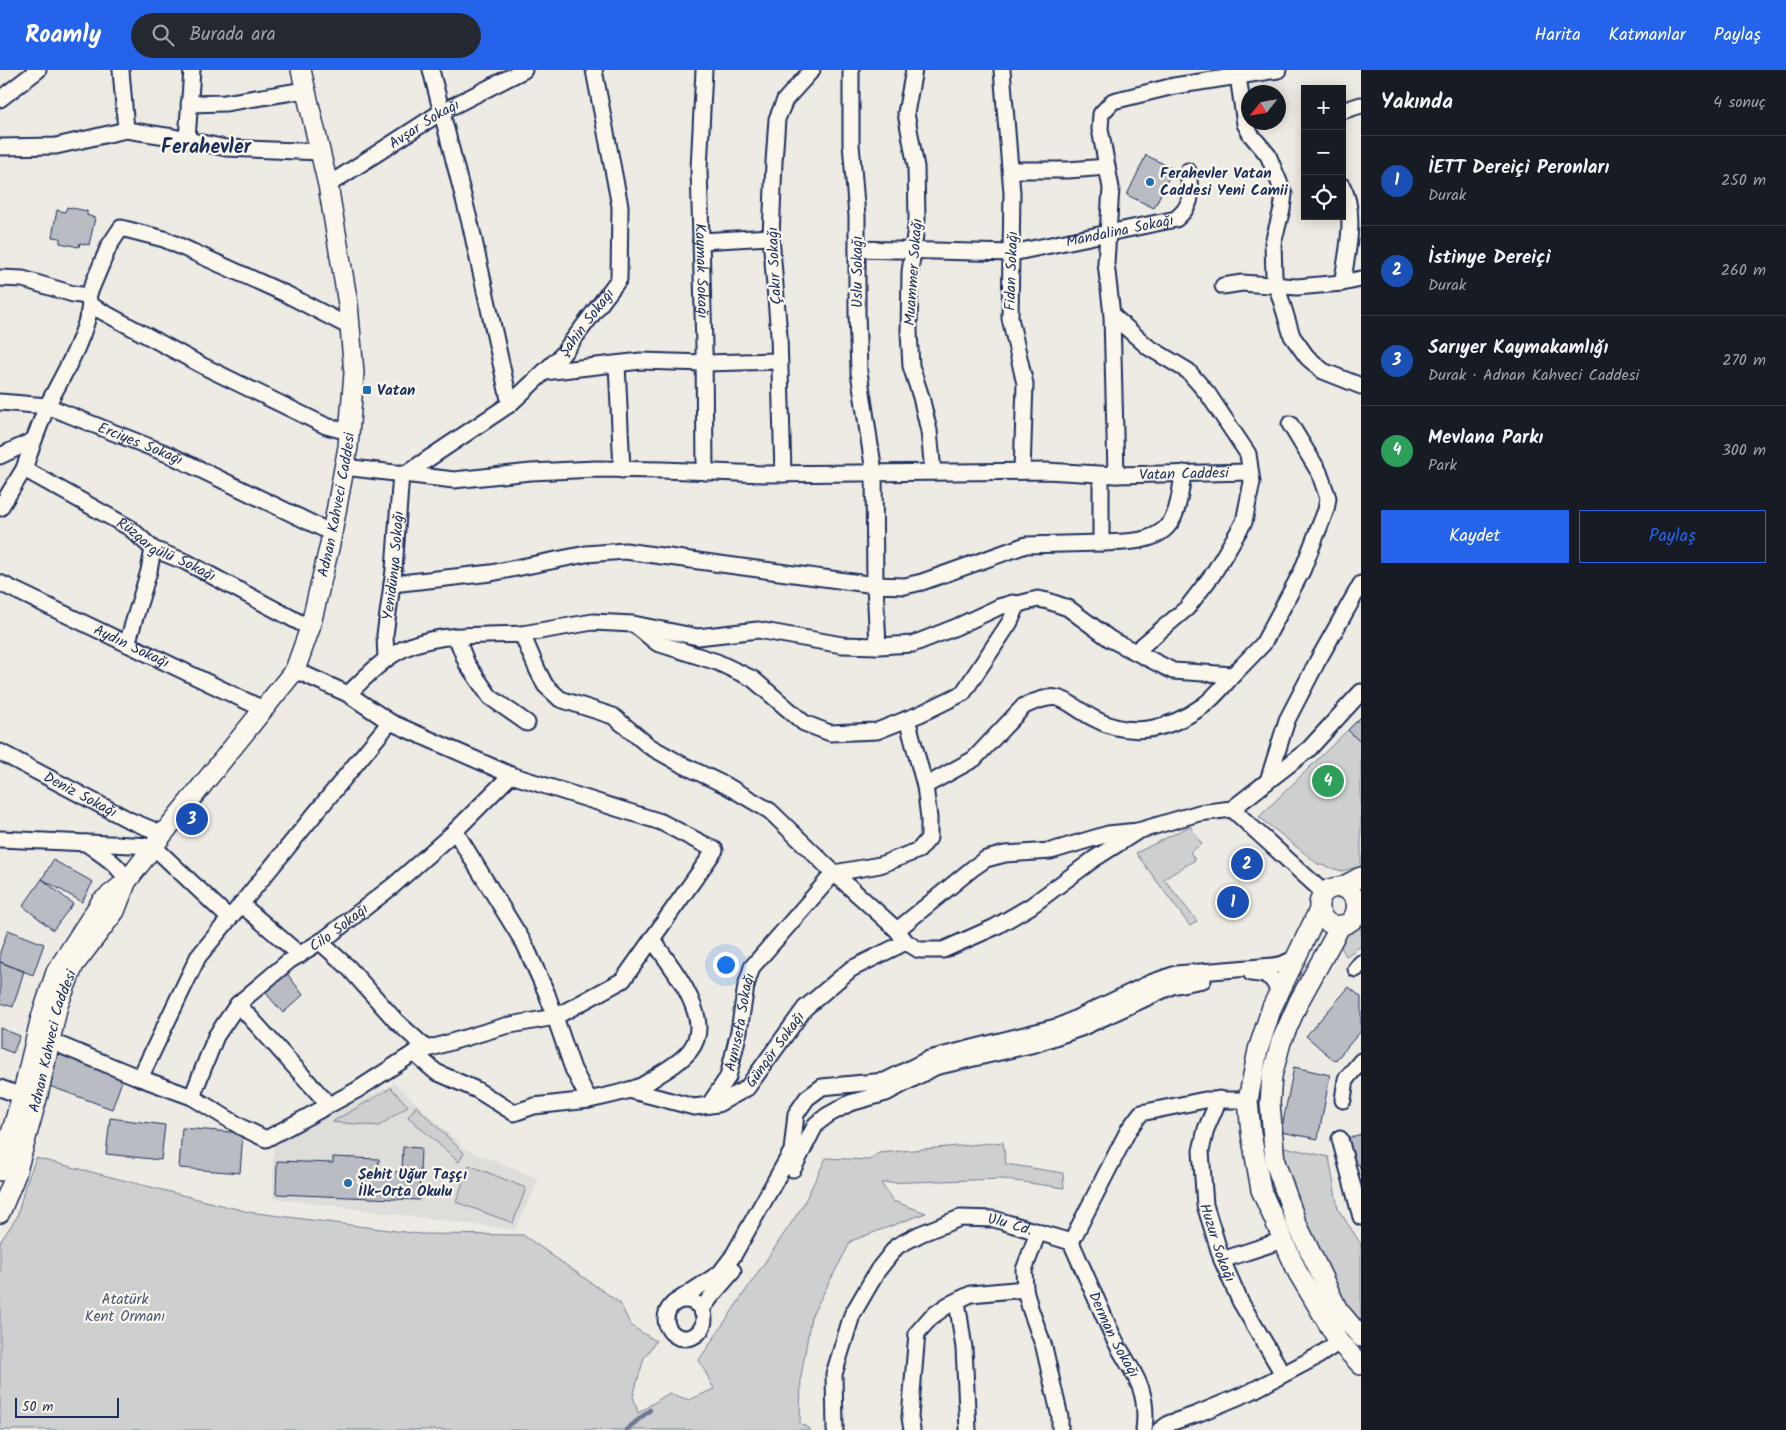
<!DOCTYPE html>
<html lang="tr">
<meta charset="utf-8">
<style>
body{margin:0;font-family:Kalam,sans-serif;background:#242831;color:#f1f3f6}
.controls{position:absolute;right:15px;top:15px;display:grid;overflow:hidden;border-radius:0px;box-shadow:0 2px 12px #0003}
.controls button{width:45px;height:45px;display:grid;place-items:center;padding:0;border:0;border-bottom:1px solid #363941;background:#171b24;color:#f1f3f6;font:25px sans-serif}
.compass{position:absolute;left:1241px;top:15px;width:45px;height:45px;border-radius:50%;background:#171b24;box-shadow:0 2px 12px #0003;rotate:239deg}
.scale{position:absolute;left:15px;bottom:12px;width:104px;box-sizing:border-box;padding-left:5px;border:2px solid #1b2f5e;border-top:0;font-size:14px;line-height:18px;white-space:nowrap;color:#1b2f5e;-webkit-text-stroke:4px #fbf7ec;paint-order:stroke}
.you{position:absolute;left:725px;top:894px;width:18px;height:18px;margin:-12px;border:4px solid #fff;border-radius:50%;background:#1a73e8;box-shadow:0 0 0 8px #1a73e833}
.badge{display:grid;place-items:center;width:32px;height:32px;border-radius:50%;background:#2563eb;color:#fff;font-size:16px;font-weight:700}
.pin{position:absolute;translate:-50% -50%;border:2px solid #fff;box-shadow:0 1px 5px #0006}
.list{margin:0;padding:0;list-style:none}
h2{display:flex;justify-content:space-between;align-items:center;height:65px;margin:0;padding:0 20px;font-size:21px}
h2 small{font-size:16px;font-weight:400;color:#9ea1a6}
.list li{display:grid;grid-template-columns:32px 1fr auto;gap:15px;align-items:center;box-sizing:border-box;height:90px;padding:0 20px;border-top:1px solid #363941}
.list b{display:block;font-size:19px;white-space:nowrap}
.list p{margin:0;font-size:16px;white-space:nowrap;color:#9ea1a6}
.list em{font-size:16px;font-style:normal;color:#9ea1a6}
.actions{display:flex;gap:10px;padding:15px 20px}
.actions a{flex:1;padding:11px 0;border:1px solid #2563eb;border-radius:0px;text-align:center;font-size:18px;color:#2563eb}
.actions .main{background:#2563eb;color:#fff}
.icon{flex:none;width:28px;height:28px;fill:none;stroke:currentColor;stroke-width:2;stroke-linecap:round;stroke-linejoin:round}
.map{position:relative;flex:none;width:1361px;height:1360px;overflow:hidden}
header{display:flex;align-items:center;gap:30px;box-sizing:border-box;height:70px;padding:0 25px;background:#2563eb;color:#fff}
header strong{font-size:24px}
nav{display:flex;gap:28px;margin-inline-start:auto;font-size:18px}
.search{width:350px;height:45px;background:#242831;display:flex;align-items:center;gap:12px;box-sizing:border-box;padding:0 18px;border-radius:28px;color:#9ea1a6;font-size:19px}
main{display:flex}
aside{flex:1;background:#171b24}
.map>svg:first-child{display:block}
</style>
<header>
<strong>Roamly</strong>
<div class="search"><svg class="icon" aria-label="search" viewBox="0 0 24 24"><circle cx="10" cy="10" r="6"/><path d="M15 15l6 6"/></svg>Burada ara</div>
<nav><a>Harita</a><a>Katmanlar</a><a>Paylaş</a></nav>
</header>
<main>
<div class="map">
<svg width="1361" height="1360" viewBox="0 0 1361 1360">
<rect width="100%" height="100%" fill="#eeebe4"/>
<filter id="ink" filterUnits="userSpaceOnUse"><feTurbulence type="fractalNoise" baseFrequency=".02" numOctaves="2"/><feDisplacementMap in="SourceGraphic" scale="10" xChannelSelector="R" yChannelSelector="G"/><feConvolveMatrix kernelMatrix="1 2 1 2 8 2 1 2 1" color-interpolation-filters="sRGB"/></filter>
<g filter="url(#ink)">
<path fill="#deddda" d="M395,1013l70,66 74,30 -24,51 -242,-32v-54z"/>
<path fill="#cecfcf" stroke="#747f96" d="M1361,647v149l-19,5 -24,-7 -59,-47z
M1190,756l12,18 -12,8 5,8 -31,19 33,42 -7,5 -54,-73z
M1361,848v28l-15,10 -9,-16z
M391,1018l17,18 -29,20 -47,-4z
M416,1036l48,47 -5,9 -51,-45z
M1003,1072l3,22 57,9 1,15 -62,-9 -121,4 12,18 33,12 -75,28 -40,76 -10,60 -1,46 11,7h-811v-188l17,-25 8,-31 11,-28 213,54 171,22 103,1 97,68 11,23 25,15 -12,17 -11,38 5,17 31,-20 20,7 25,-11 -15,-29 103,-153 24,-49 43,2 10,-7z
M1276,1075l53,12 9,52 23,35v76l-20,-17 -42,-84z
M469,1095l57,23 -13,35 -57,-21z"/>
<g fill="none" stroke-linecap="round" stroke-linejoin="round">
<path stroke="#6d7892" stroke-width="4.5" d="M626,1360l24,-20"/>
</g>
<path fill="#b9bcc3" stroke="#1b2f5e" d="M1146,85l27,14 -19,39 -27,-13z
M67,137l20,4v4l8,3 -6,27 -9,-2 -1,4 -19,-4v-5l-8,-1 5,-27 8,2z
M1361,647v26l-13,-13z
M53,790l40,22 -11,20 -40,-23z
M42,809l31,25 -20,26 -30,-24z
M8,860l36,14 -11,31 -33,-13v-10z
M0,892l24,9 -11,36 -13,-4z
M286,902l17,23 -20,18 -18,-21z
M1349,917l12,10v34l-26,30 -29,-25z
M0,958l20,8 -7,17 -13,-5z
M55,983l68,25 -11,31 -68,-25z
M1294,997l36,8 -12,64 -37,-7z
M110,1048l55,7 -4,35 -55,-6z
M182,1058l61,5 -3,40 -61,-5z
M1361,1064v37l-2,-7 -5,2 -9,-27z
M403,1077l18,1 -2,52 -143,-6 1,-33 56,2v-6l46,2 -1,12 24,1z"/>
<g fill="none" stroke-linecap="round" stroke-linejoin="round">
<defs>
<g id="minor">
<path d="M121,0l5,60"/>
<path d="M431,0l40,157 39,177"/>
<path id="s1" d="M704,0l-5,99 5,177 1,126"/>
<path d="M914,0l-8,43 10,54 1,52 -7,53 -1,60 2,34 10,31 8,34 4,41"/>
<path d="M1002,0l10,123 -2,125 15,66 -3,87"/>
<path d="M1238,6l7,48 6,11 17,20 16,39 -2,15 -9,34 1,34 18,59 15,21 16,14 38,15"/>
<path d="M0,29l38,-29"/>
<path d="M189,34l36,-1 80,-13"/>
<path d="M1342,41l19,-6"/>
<path d="M187,69l5,-69"/>
<path d="M0,77l56,-1 70,-16 47,7 53,11 95,4"/>
<path d="M1011,100h57l39,-3"/>
<path id="s2" d="M328,115l113,-73 83,-42"/>
<path d="M701,171l70,-4"/>
<path id="s3" d="M857,179l155,4 164,-34c19,-16 14,-25 12,-48"/>
<path d="M0,208l23,1 50,15 15,2"/>
<path d="M1342,213l19,-4"/>
<path d="M1223,216l19,-3 55,4 45,-4c5,-27 15,-72 0,-97"/>
<path id="s4" d="M90,235c-4,32 -28,72 -43,101l123,49 162,78"/>
<path d="M1112,245l36,32 40,24 20,23 40,60 4,28 -8,40 -31,52 -26,34 -51,43"/>
<path d="M617,294l5,106"/>
<path d="M544,302l97,-11 64,2 74,-2"/>
<path d="M0,332l47,4 -13,34 -34,16"/>
<path d="M349,362l-23,-6 -121,-59 -115,-62 -2,-9 21,-50 12,-18 43,11 122,55 64,33"/>
<path d="M344,397l110,13 77,-8 65,-3 66,1 102,4 282,-3 70,4 -4,-160 -6,-52 5,-75 -11,-59 1,-15 12,-13 61,-15 104,-16"/>
<path id="s5" d="M24,399l106,59 23,21 33,13 124,66"/>
<path id="s6" d="M407,403l103,-69 51,-48 58,-77 1,-73 -26,-136"/>
<path d="M783,404l-4,-139 -8,-98 3,-75 3,-43 8,-19 27,-30"/>
<path id="s7" d="M1116,405l134,-3"/>
<path d="M0,438l24,-39 10,-29"/>
<path d="M1101,473c26,-1 61,1 73,-27 6,-13 7,-29 9,-43"/>
<path id="s8" d="M0,513l263,126"/>
<path d="M392,514l99,-11 95,-19 39,-3 250,34 -1,-113 -15,-100 -2,-60v-96l-6,-72v-74"/>
<path d="M1018,534l20,-5 10,2 20,7 42,31 63,32 60,4 30,-31 39,-73 24,-61 2,-12 -9,-26 -29,-48"/>
<path d="M635,555l22,18 60,19 36,17 51,44 26,10 47,-2 43,-17 43,-21 47,-71 8,-18 -5,-1 -14,4 -43,20 -43,17 -35,2"/>
<path d="M522,564l71,-12 40,2 65,13 60,-7 84,15 36,1 -3,-61 30,1 17,-4 104,-37 75,-2v-68"/>
<path d="M456,566l11,28 23,33 37,26"/>
<path d="M127,574l22,-73 4,-22"/>
<path id="s9" d="M386,589l-1,-24 9,-65 7,-97"/>
<path d="M295,600l53,24"/>
<path d="M907,649l18,67"/>
<path id="s10" d="M0,682l129,68 34,14"/>
<path d="M1268,711l19,-61 30,-58 44,-78"/>
<path d="M1232,739l92,84"/>
<path d="M455,761l70,114 22,49 26,75 16,31c17,-4 35,-7 52,-14 6,-3 13,-8 19,-12 23,-14 45,-29 36,-60 -8,-28 -28,-52 -44,-75"/>
<path d="M0,769l153,7 76,72"/>
<path d="M86,773c17,13 31,19 41,38"/>
<path d="M241,834l59,51"/>
<path d="M897,860l76,-62 13,-9 19,-5 46,-3 57,-17 30,-3 61,-18 33,-4 77,-60 52,-57"/>
<path d="M320,872l28,25 47,53 32,29"/>
<path d="M1356,899l5,-6"/>
<path d="M1251,903c19,2 19,2 29,19"/>
<path d="M238,934l91,101"/>
<path d="M50,971l90,37 58,-121 192,-235 -42,-28c14,-13 29,-30 46,-40 36,-23 87,-18 128,-20l15,35 8,16 15,14 53,17 36,30 32,18 48,23 41,24 64,62 63,57 9,12 13,8h24l52,-23 36,-21 63,-47 44,-28"/>
<path d="M414,983l22,19 41,18 37,23 20,-7 55,-6"/>
<path d="M140,1008l52,19 51,31 23,11 91,-49 57,-37 91,-27 50,-9 68,-37 92,-130 -54,-28 -150,-47 -121,-53"/>
<path d="M0,1018l22,8"/>
<path id="s11" d="M629,1020l65,17 24,-3 29,-16 58,-80 46,-39 55,-27"/>
<path id="s12" d="M192,1027l24,-61 22,-32 51,-43 37,-23 68,-53 61,-54 56,-56"/>
<path id="s13" d="M1219,1029l-13,30 -5,22 4,54 17,55 18,41 43,73"/>
<path d="M1343,1030l3,-21 15,-18"/>
<path id="s14" d="M709,1035l19,-28 11,-46 7,-45 6,-19 82,-94 46,-8 39,-15 10,-12v-20l-4,-32 49,-27 50,-53c39,-17 36,-6 69,12 38,21 77,12 111,-13 11,-8 20,-20 29,-30"/>
<path d="M1340,1069l21,78"/>
<path d="M793,1099l23,-45 12,-9 22,-12 36,-10 49,-26 100,-23 46,-16 91,-42 31,-6"/>
<path d="M1036,1161v7l-12,32 1,19 5,19 14,39 16,70v13"/>
<path id="s15" d="M1071,1172c13,29 26,59 39,88 17,39 40,52 34,100"/>
<path d="M1222,1190l61,-20"/>
<circle cx="685" cy="1249" r="19"/>
<path d="M957,1231l7,47 4,82"/>
<path d="M674,1233l46,-30 13,-17 59,-105 4,-37 11,-16 15,-11 63,-6 44,-22 131,-33 90,-43 26,-9 97,-8 10,-2 13,-6"/>
<path d="M701,1240l13,-17 19,-22"/>
<path id="s16" d="M835,1360l-1,-56 18,-59 26,-45 19,-24 23,-12 40,-16 34,1 77,23 58,-113 12,-16 64,-13h43"/>
<path d="M912,1360l-2,-13 7,-84 14,-16 17,-12 23,-11 54,-5"/>
<path d="M1160,1360l10,-7 27,-9 53,-22 68,-36 21,-14"/>
</g>
<g id="major">
<path d="M1361,807c-7,3 -14,8 -21,10 -6,1 -10,0 -15,5 -14,13 -2,37 17,33 8,-1 13,-8 19,-13"/>
<path d="M1340,817c16,4 21,19 12,33"/>
<path d="M1319,840l-47,97 -14,43 -10,50 3,33 10,57 37,83 41,69 22,23"/>
<path d="M1341,855l-42,76 -18,41 -9,34 -2,27 5,59 21,60 42,88 23,27"/>
<path id="s17" d="M0,1101l22,-75 18,-75 16,-49 45,-70 26,-21 36,-47 132,-164 15,-42 20,-84 18,-97 6,-74 -6,-69 -20,-119 -27,-115"/>
<path id="s18" d="M0,1143l16,-39 22,-79 20,-90 16,-40 41,-54 11,-28"/>
</g>
</defs>
<use href="#minor" stroke="#1b2f5e" stroke-width="19"/>
<use href="#major" stroke="#1b2f5e" stroke-width="22"/>
<use href="#minor" stroke="#fbf7ec" stroke-width="15"/>
<use href="#major" stroke="#fbf7ec" stroke-width="19"/>
</g>
</g>
<g fill="#1f6fb2" stroke="#fbf7ec" stroke-width="2">
<circle cx="1150" cy="112" r="5"/>
<rect x="362" y="315" width="10" height="10" rx="2.5"/>
<circle cx="348" cy="1113" r="5"/>
</g>
<g text-anchor="middle" stroke-width="4.5" stroke-linejoin="round" paint-order="stroke">
<g font-size="15" fill="#1b2f5e" stroke="#fbf7ec">
<text dy="5" stroke="none"><textPath href="#s2" startOffset="114">Avşar Sokağı</textPath></text>
<text dy="5" stroke="none"><textPath href="#s3" startOffset="265">Mandalina Sokağı</textPath></text>
<text transform="translate(774 196) rotate(-93)" y="5">Çakır Sokağı</text>
<text dy="5" stroke="none"><textPath href="#s1" startOffset="201">Kaymak Sokağı</textPath></text>
<text transform="translate(1011 201) rotate(-88)" y="5">Fidan Sokağı</text>
<text transform="translate(857 202) rotate(-90)" y="5">Uslu Sokağı</text>
<text transform="translate(913 202) rotate(-86)" y="5">Muammer Sokağı</text>
<text dy="5" stroke="none"><textPath href="#s6" startOffset="236">Şahin Sokağı</textPath></text>
<text dy="5" stroke="none"><textPath href="#s4" startOffset="211">Erciyes Sokağı</textPath></text>
<text dy="5" stroke="none"><textPath href="#s7" startOffset="68">Vatan Caddesi</textPath></text>
<text dy="5" stroke="none"><textPath href="#s17" startOffset="764">Adnan Kahveci Caddesi</textPath></text>
<text dy="5" stroke="none"><textPath href="#s5" startOffset="164">Rüzgargülü Sokağı</textPath></text>
<text dy="5" stroke="none"><textPath href="#s9" startOffset="94">Yenidünya Sokağı</textPath></text>
<text dy="5" stroke="none"><textPath href="#s8" startOffset="146">Aydın Sokağı</textPath></text>
<text dy="5" stroke="none"><textPath href="#s10" startOffset="91">Deniz Sokağı</textPath></text>
<text dy="5" stroke="none"><textPath href="#s12" startOffset="231">Cilo Sokağı</textPath></text>
<text dy="5" stroke="none"><textPath href="#s14" startOffset="90">Aynısefa Sokağı</textPath></text>
<text dy="5" stroke="none"><textPath href="#s18" startOffset="180">Adnan Kahveci Caddesi</textPath></text>
<text dy="5" stroke="none"><textPath href="#s11" startOffset="172">Güngör Sokağı</textPath></text>
<text dy="5" stroke="none"><textPath href="#s16" startOffset="320">Ulu Cd.</textPath></text>
<text dy="5" stroke="none"><textPath href="#s13" startOffset="149">Huzur Sokağı</textPath></text>
<text dy="5" stroke="none"><textPath href="#s15" startOffset="102">Derman Sokağı</textPath></text>
</g>
<g font-size="15" font-weight="bold" fill="#1b2f5e" stroke="#fbf7ec" text-anchor="start">
<text x="1160" y="108">Ferahevler Vatan<tspan x="1160" dy="17">Caddesi Yeni Camii</tspan></text>
<text x="377" y="325">Vatan</text>
<text x="358" y="1109">Şehit Uğur Taşçı<tspan x="358" dy="17">İlk-Orta Okulu</tspan></text>
</g>
<g font-size="15" fill="#48577a" stroke="#fbf7ec">
<text x="125" y="1234">Atatürk<tspan x="125" dy="17">Kent Ormanı</tspan></text>
</g>
<g font-size="20" font-weight="bold" fill="#1b2f5e" stroke="#fbf7ec">
<text x="206" y="83">Ferahevler</text>
</g>
</g>
</svg>
<div class="controls">
<button>+</button>
<button>−</button>
<button><svg class="icon" aria-label="locate" viewBox="0 0 24 24"><circle cx="12" cy="12" r="6"/><path d="M12 2v4M12 18v4M2 12h4M18 12h4"/></svg></button>
</div>
<svg class="compass" viewBox="-18 -18 36 36"><path d="M0-13l5 13h-10z" fill="#e53935"/><path d="M0 13l5-13h-10z" fill="#9ea1a6"/></svg>
<div class="scale">50 m</div>
<div class="you"></div>
<div class="pin badge" style="left:1233px;top:832px;background:#1a4fb4">1</div>
<div class="pin badge" style="left:1247px;top:794px;background:#1a4fb4">2</div>
<div class="pin badge" style="left:192px;top:749px;background:#1a4fb4">3</div>
<div class="pin badge" style="left:1328px;top:711px;background:#2e9e5b">4</div>
</div>
<aside>
<h2>Yakında<small>4 sonuç</small></h2>
<ul class="list">
<li><span class="badge" style="background:#1a4fb4">1</span><div><b>İETT Dereiçi Peronları</b><p>Durak</p></div><em>250 m</em></li>
<li><span class="badge" style="background:#1a4fb4">2</span><div><b>İstinye Dereiçi</b><p>Durak</p></div><em>260 m</em></li>
<li><span class="badge" style="background:#1a4fb4">3</span><div><b>Sarıyer Kaymakamlığı</b><p>Durak · Adnan Kahveci Caddesi</p></div><em>270 m</em></li>
<li><span class="badge" style="background:#2e9e5b">4</span><div><b>Mevlana Parkı</b><p>Park</p></div><em>300 m</em></li>
</ul>
<div class="actions"><a class="main">Kaydet</a><a>Paylaş</a></div>
</aside>
</main>
